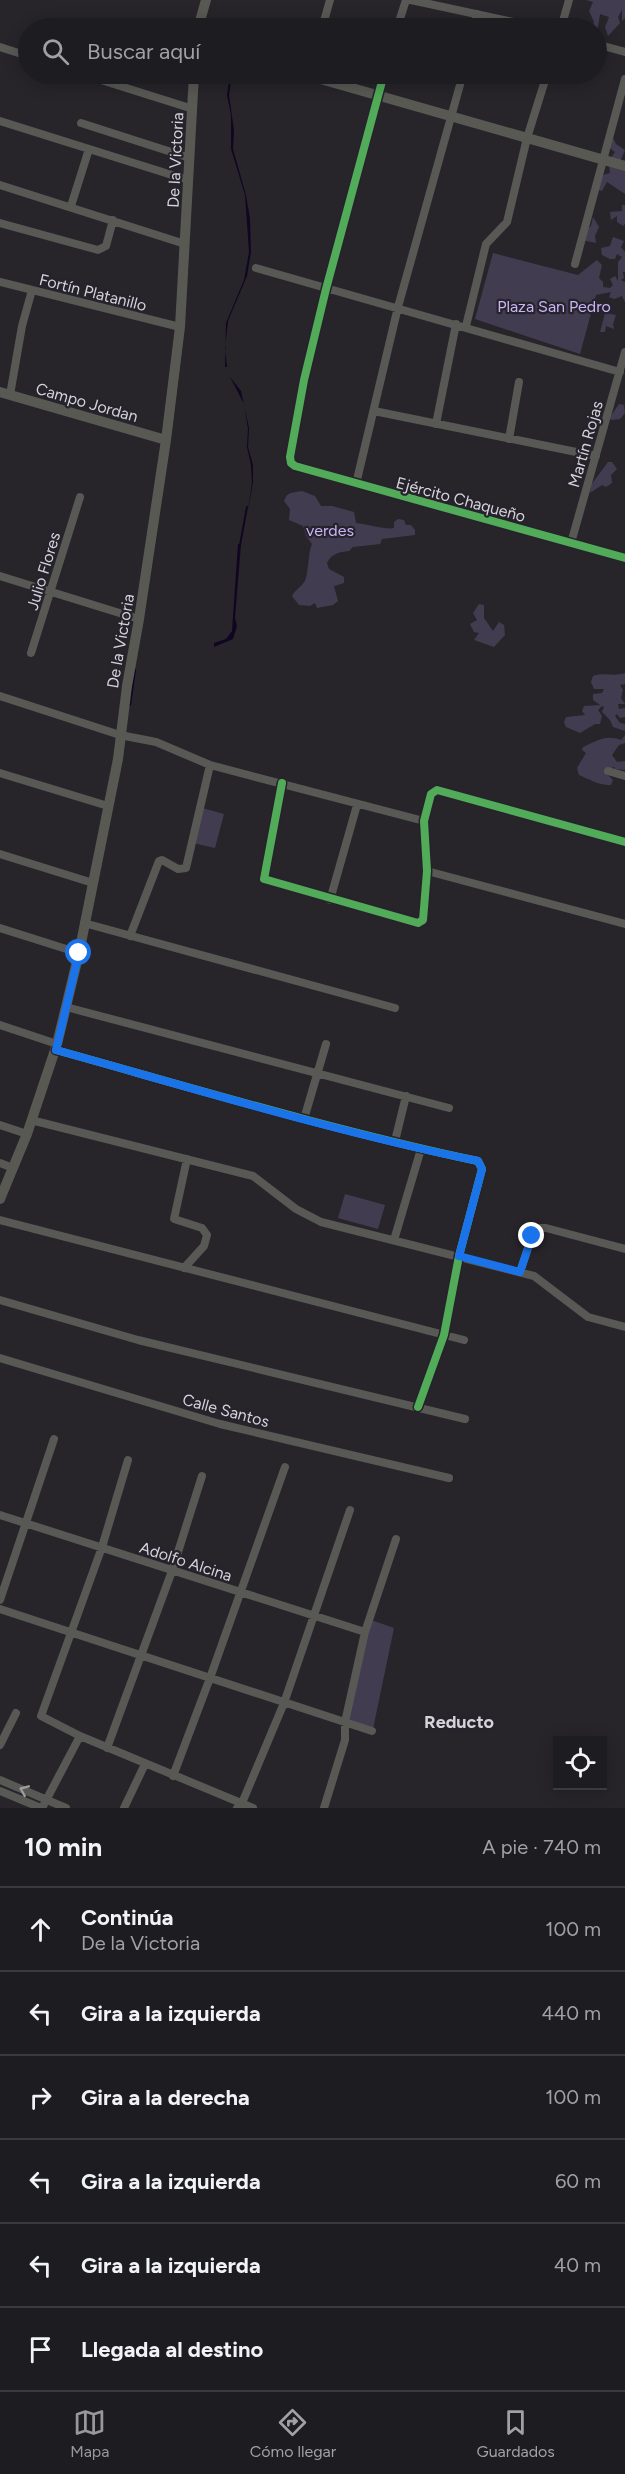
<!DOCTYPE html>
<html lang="es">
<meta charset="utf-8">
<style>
body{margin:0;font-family:Figtree,sans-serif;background:#252529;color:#f1f3f6}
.controls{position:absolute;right:18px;bottom:18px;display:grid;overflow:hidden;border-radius:0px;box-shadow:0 3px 15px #0003}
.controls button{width:54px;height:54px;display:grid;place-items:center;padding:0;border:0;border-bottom:2px solid #3b3a3e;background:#1d1c20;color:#f1f3f6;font:30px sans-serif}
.stop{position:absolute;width:18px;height:18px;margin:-14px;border:4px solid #1a73e8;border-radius:50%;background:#fff}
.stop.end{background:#1a73e8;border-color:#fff;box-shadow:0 2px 6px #0008}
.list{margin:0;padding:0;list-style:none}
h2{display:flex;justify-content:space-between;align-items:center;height:78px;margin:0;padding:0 24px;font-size:26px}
h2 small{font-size:20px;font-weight:400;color:#a0a1a5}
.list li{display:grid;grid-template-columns:39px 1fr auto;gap:18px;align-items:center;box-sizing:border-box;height:84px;padding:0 24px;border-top:2px solid #3b3a3e}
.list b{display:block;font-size:22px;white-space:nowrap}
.list p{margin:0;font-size:20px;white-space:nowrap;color:#a0a1a5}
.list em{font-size:20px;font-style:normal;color:#a0a1a5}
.icon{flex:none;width:33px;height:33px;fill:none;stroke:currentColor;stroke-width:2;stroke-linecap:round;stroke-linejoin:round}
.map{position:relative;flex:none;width:625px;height:1808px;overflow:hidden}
.search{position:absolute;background:#1d1c20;box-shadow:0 3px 15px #0003;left:18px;right:18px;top:18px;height:66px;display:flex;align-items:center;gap:15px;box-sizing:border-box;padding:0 21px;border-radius:33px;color:#a0a1a5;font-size:22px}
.sheet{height:582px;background:#1d1c20}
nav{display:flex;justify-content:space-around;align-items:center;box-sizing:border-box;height:84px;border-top:2px solid #3b3a3e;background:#1d1c20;font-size:16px;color:#a0a1a5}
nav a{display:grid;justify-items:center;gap:3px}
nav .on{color:#98979c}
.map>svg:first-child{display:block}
</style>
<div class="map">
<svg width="625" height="1808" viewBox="0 0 625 1808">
<rect width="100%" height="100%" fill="#27252a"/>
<path fill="#423c50" d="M586,0h39v18l-3,3v-11l-4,7 2,6 -12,13 -3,-9 4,-10 -9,-3 -3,19 -1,-5h-4l2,-6 -5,-11 4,-9z
M613,138l3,6 9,6 -6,14 -9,-5 5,-7 -8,-6z
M609,165l16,3v26l-18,-12 -5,9 -10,-3 4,-11 14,-4z
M622,205h3v19l-2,2 -6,-4v-6l-6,4 -1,-8 12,-1z
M593,217l6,10 -4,9 1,7 -14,-3 1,-8 8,-6z
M613,237l11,4 -3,6 4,5v20h-2l1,6 -3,2 4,2v20l-3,-6 -8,3 -5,-2 2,-5 -15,3 -16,59 -105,-35 18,-66 85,22 19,-15 5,5 -3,13 4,4v5l7,1 3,-3 -3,-6 5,-3 3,5v-19l4,-5 -5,-3 -2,5h-5l-8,-4 -1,-7 9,-2z
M605,313l11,2 -3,9 1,5 -8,-3 -1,6h-5z
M619,404l5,1 1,8 -5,6 -9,1 -1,-3z
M608,462h4l5,7 -6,6 1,8 -6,4 -4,-2 -12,8 1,-8z
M302,491l13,5 6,10h11l22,6 2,11c10,1 31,7 38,5v-6l4,-3 6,1 2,5h5l4,5v5l-33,4 -2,5 -27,3 -4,4c-10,1 -18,3 -22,12l2,6 15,8v6l-10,3 4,15 -5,4 -16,3 -2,-5 -5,3 -11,-1 -7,-9c4,-8 12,-10 14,-18 3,-11 2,-25 6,-34l-6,-8 -3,-10 -14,-6 1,-11 -6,-8c3,-10 9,-8 18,-10z
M479,604l5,1v13l9,13 6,-9 5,3 1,10 -11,12 -20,-7 5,-7 -5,-1 -4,-8 7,-4 -4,-7z
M625,673v11l-5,1 3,5 -2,8 4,6h-7l1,5 6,-1v9l-5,1 -3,-4 -2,2 5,7 5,1v7l-12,-4 -3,-7 -8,-8 2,-5 -2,-1 -4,4 4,6 -2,8h-5l-15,9 -14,-6 -2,-5 2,-5 19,-2 -3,-4 2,-5 16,-1 -7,-5v-6l9,-1 2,-4h-10l-3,-7 2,-6c12,-4 21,1 32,-3z
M625,735v8l-6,2 -7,10 5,7 8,-1v9l-10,-1v-2l-8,2v5l6,6 -2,5c-11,1 -22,-6 -32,-10l-2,-7 9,-15 -4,-3 1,-3c13,-6 24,-13 38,-7z
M202,808l22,6 -9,34 -22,-5z
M345,1194l40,11 -7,24 -40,-11z
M371,1620l23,8 -21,101 -26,-8z"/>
<path fill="#100622" d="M230,74h2l-3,21 5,35 -1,19 13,46 4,24 1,33 -4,24 -19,45 -3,27 2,19h-2l1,-44 18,-43 5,-28 -4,-57 -14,-46v-34l-4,-20z
M230,377l11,14 8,37 -1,19 5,18v17l-5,28 4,-28 -1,-17 -4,-18 1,-18 -4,-25z
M238,544h3l-6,74 2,8 -4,13 -19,8v-4l12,-4 6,-8z"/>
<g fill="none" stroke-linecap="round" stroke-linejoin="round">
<path stroke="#100622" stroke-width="2" d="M240,545l7,-38
M130,705l5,-35"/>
<path stroke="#585855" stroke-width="8" d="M411,0l130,28
M322,28l8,-28
M397,28l9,-28
M474,28l3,-14
M561,28l8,-28
M596,44l29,8
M0,47l28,9
M82,74l111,35
M384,74l-58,215 -22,91 -14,77 1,6 4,3 330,92
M0,121l188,59
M81,123l109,35
M0,185l185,59
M71,206l18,-57
M0,223l98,27 8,-4 7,-26
M575,264l50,-185
M256,268l364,104
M0,282l180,45
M466,326l20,-82 21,-22 20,-84 20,-64
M10,395l12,-69 10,-36
M374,411l222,45
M436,424l20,-100
M509,439l10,-57
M356,484l42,-177 65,-233
M571,543l54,-191
M0,576l139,43
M31,653l49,-156
M0,696l120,39 36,7 54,23 214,56
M608,771l17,5
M0,773l108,33
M282,783l-18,96 154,44 5,-3 4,-49 -3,-50 7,-27 6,-4 188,52
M0,854l93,29
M427,871l198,53
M330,900l27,-95
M84,923l311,85
M0,928l79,25
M130,936l29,-75 3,-1 16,9 8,-1 24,-103
M66,1007l383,101
M0,1025l57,19
M56,1050c140,39 280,81 422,111l4,8 -23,87 -15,79 -26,72
M304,1119l22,-75
M31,1120l222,56 43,33 25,13 213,54 54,41 37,10
M0,1125l27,9
M395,1141l11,-45
M0,1163l13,5
M0,1220l464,120
M394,1240l27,-91
M184,1268l20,-22 3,-11 -5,-7 -28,-9 13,-60
M520,1272l12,-36 8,-8h6l79,21
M0,1300l138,40 327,79
M0,1358l220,66 229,54
M128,1460l-26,87 -61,169 39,20 173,72
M0,1515l365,117
M0,1600l54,-161
M0,1609l372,122
M0,1745l16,-32
M107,1748l65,-177 30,-95
M173,1776l37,-98 75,-211
M0,1780l66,28
M0,1791l41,17
M42,1808l38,-72
M124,1808l21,-44
M237,1808l5,-5 42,-100 66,-193
M324,1808l21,-68v-18l20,-90 31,-93"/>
<path stroke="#595954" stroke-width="10" d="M198,28l8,-28
M303,74l322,92
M0,392l166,48
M0,1199l27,-65 30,-90 22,-91 39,-194 9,-73 12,-67 27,-179 14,-113 14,-253"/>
<defs>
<path id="cycleway" d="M384,74l-58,215 -22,91 -14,77 1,6 4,3 330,92
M282,783l-18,96 154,44 5,-3 4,-49 -3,-50 7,-27 6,-4 188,52
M56,1050c140,39 280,81 422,111l4,8 -23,87 -15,79 -26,72"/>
</defs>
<use href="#cycleway" stroke="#26232c" stroke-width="11"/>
<use href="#cycleway" stroke="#51ab58" stroke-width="8"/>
</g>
<defs><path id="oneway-chevron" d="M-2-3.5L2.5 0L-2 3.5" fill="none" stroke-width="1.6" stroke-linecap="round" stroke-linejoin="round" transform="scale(1.5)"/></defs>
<use stroke="#9d9c9e" href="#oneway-chevron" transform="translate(24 1790) rotate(-157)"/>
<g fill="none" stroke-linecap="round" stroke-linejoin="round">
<path stroke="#1a73e8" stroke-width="8" d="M79,953l-23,97c140,39 280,82 422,111l4,8 -23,87 61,16 12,-36"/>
</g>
<g text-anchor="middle" stroke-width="4.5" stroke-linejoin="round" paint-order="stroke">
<g font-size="16" fill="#d5d4d9" stroke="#26232c">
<text transform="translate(175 160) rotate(-87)" y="6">De la Victoria</text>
<text transform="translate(93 292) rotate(14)" y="6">Fortín Platanillo</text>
<text transform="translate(87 402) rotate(16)" y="6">Campo Jordan</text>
<text transform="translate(585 444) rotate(-74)" y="6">Martín Rojas</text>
<text transform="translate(461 499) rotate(15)" y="6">Ejército Chaqueño</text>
<text transform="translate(43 571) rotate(-73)" y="6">Julio Flores</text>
<text transform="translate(120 641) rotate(-80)" y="6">De la Victoria</text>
<text transform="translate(226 1410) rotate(15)" y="6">Calle Santos</text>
<text transform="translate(186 1561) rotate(18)" y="6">Adolfo Alcina</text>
</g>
<g font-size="16" fill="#c8b6f7" stroke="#26232c">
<text x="554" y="312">Plaza San Pedro</text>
<text x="330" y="536">verdes</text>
</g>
<g font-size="18" font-weight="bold" fill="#d5d4d9" stroke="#26232c">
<text x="459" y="1728">Reducto</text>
</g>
</g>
</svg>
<div class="controls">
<button><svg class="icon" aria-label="locate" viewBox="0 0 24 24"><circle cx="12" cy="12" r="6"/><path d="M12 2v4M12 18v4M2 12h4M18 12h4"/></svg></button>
</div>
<div class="stop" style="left:79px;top:953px"></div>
<div class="stop end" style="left:532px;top:1236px"></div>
<div class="search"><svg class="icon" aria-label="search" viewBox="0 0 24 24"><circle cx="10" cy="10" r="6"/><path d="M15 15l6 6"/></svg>Buscar aquí</div>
</div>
<section class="sheet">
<h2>10 min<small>A pie · 740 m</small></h2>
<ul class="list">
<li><svg class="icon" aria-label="ahead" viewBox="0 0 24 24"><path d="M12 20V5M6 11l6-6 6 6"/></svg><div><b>Continúa</b><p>De la Victoria</p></div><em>100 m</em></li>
<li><svg class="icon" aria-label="left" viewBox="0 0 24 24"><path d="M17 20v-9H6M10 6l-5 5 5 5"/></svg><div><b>Gira a la izquierda</b></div><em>440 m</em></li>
<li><svg class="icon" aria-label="right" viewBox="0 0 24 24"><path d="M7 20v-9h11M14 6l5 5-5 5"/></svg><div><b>Gira a la derecha</b></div><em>100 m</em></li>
<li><svg class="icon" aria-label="left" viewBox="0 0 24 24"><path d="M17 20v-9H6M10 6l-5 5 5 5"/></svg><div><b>Gira a la izquierda</b></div><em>60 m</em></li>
<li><svg class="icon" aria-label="left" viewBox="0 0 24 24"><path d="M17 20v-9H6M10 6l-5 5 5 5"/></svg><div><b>Gira a la izquierda</b></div><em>40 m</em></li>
<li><svg class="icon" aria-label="arrive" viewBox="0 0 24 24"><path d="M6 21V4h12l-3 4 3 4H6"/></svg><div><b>Llegada al destino</b></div></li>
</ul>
</section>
<nav>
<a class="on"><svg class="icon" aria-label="map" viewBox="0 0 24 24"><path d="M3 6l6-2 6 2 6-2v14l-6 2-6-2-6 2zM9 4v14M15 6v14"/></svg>Mapa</a>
<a><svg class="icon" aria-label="directions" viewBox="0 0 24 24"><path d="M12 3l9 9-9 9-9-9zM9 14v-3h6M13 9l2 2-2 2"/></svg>Cómo llegar</a>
<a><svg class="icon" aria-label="saved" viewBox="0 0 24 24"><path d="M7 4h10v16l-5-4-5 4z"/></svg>Guardados</a>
</nav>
